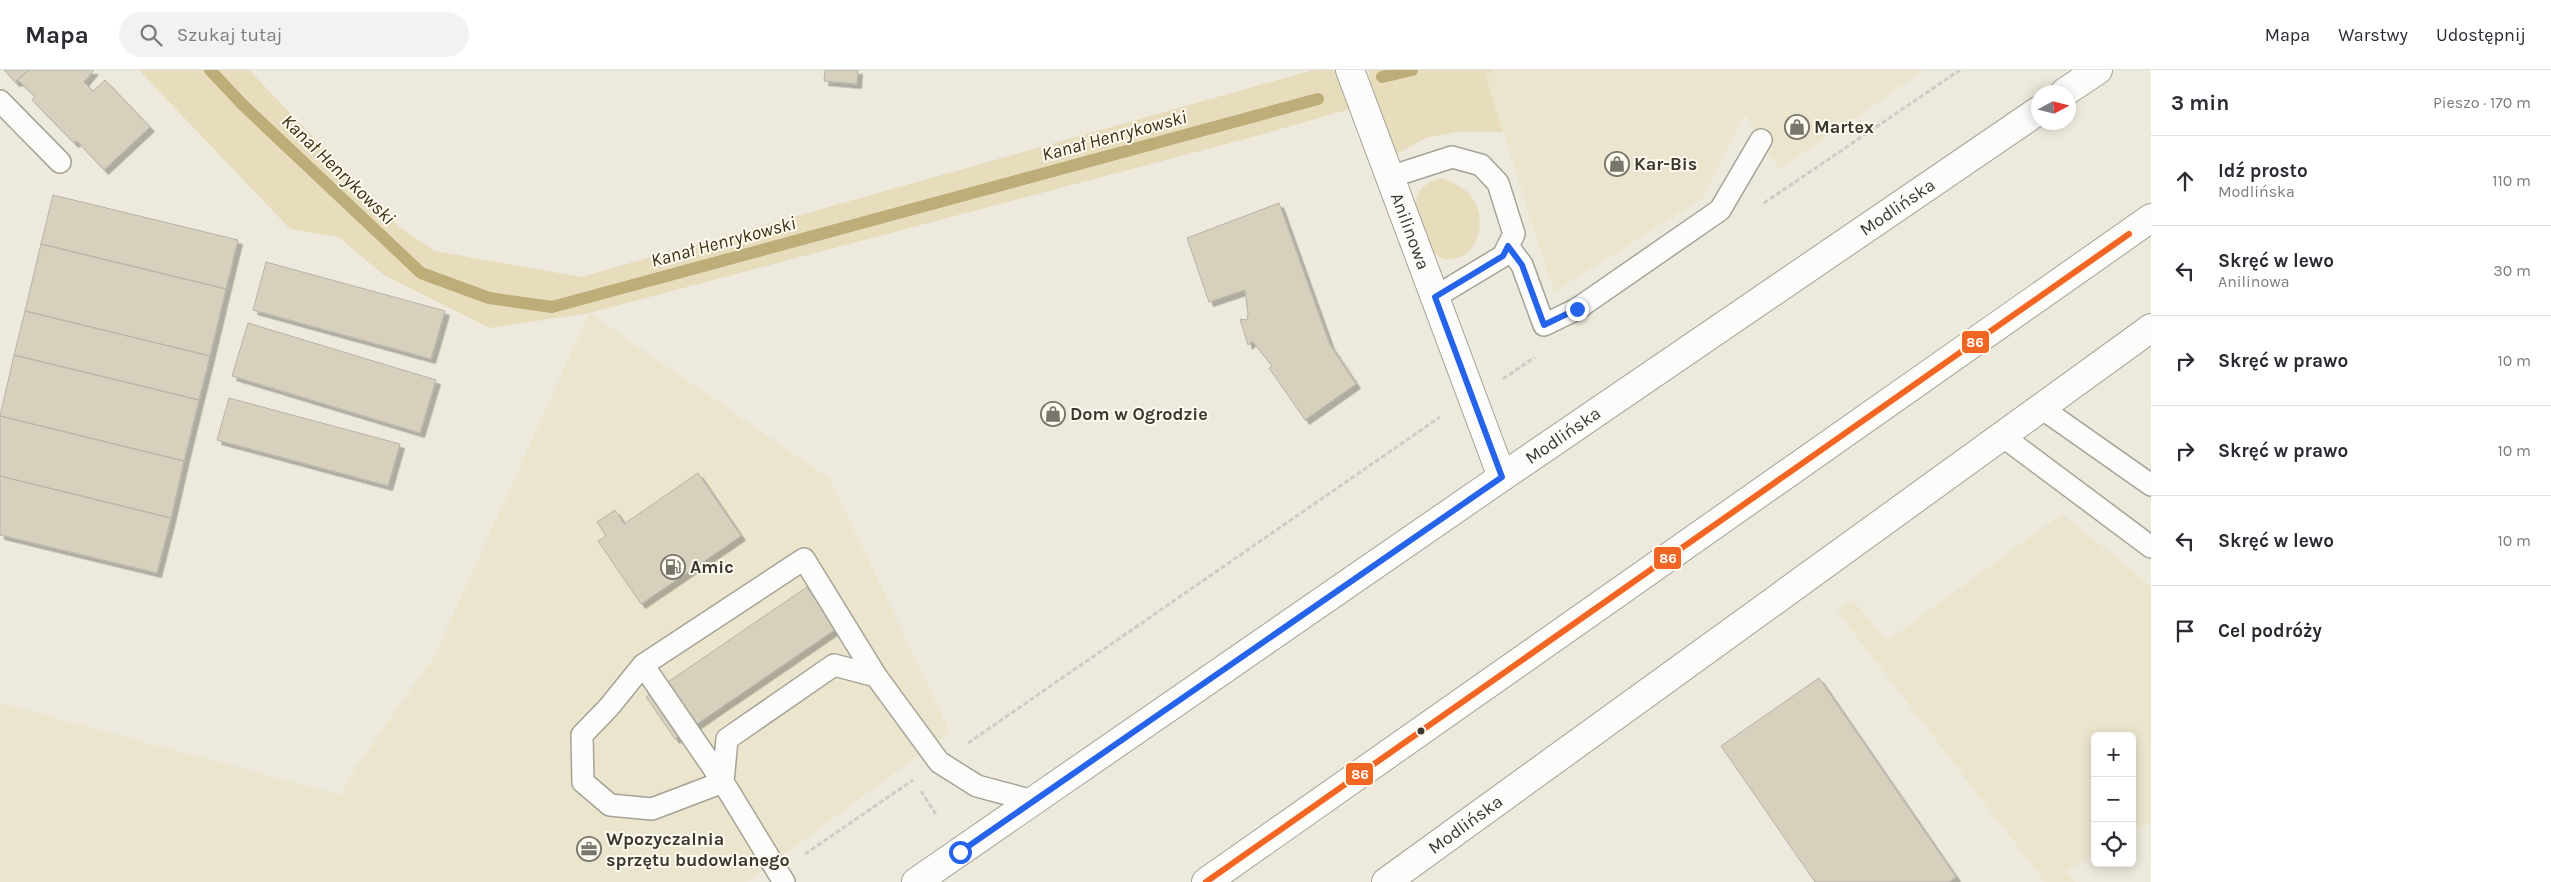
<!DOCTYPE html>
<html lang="pl">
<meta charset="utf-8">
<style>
body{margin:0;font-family:Karla,sans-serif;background:#f2f2f3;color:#2b2b33}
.controls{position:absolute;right:15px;bottom:15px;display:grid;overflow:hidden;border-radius:8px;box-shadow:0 2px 12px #0003}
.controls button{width:45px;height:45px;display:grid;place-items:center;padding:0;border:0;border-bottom:1px solid #e1e1e2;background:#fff;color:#2b2b33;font:25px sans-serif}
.compass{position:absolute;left:2031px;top:15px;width:45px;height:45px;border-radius:50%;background:#fff;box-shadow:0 2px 12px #0003;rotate:83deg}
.stop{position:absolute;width:15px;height:15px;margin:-11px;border:4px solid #2563eb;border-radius:50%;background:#fff}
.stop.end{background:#2563eb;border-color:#fff;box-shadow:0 1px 5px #0008}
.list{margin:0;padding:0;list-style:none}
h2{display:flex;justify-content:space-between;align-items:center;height:65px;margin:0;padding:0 20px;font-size:21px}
h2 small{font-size:16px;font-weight:400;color:#7c7c81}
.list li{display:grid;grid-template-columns:32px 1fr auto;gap:15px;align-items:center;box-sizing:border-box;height:90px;padding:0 20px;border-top:1px solid #e1e1e2}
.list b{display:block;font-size:19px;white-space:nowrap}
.list p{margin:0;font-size:16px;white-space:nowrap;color:#7c7c81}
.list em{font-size:16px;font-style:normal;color:#7c7c81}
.icon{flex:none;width:28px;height:28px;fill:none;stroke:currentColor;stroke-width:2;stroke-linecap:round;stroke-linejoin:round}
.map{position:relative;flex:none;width:2151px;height:812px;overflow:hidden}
header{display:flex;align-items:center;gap:30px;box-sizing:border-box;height:70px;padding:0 25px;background:#fff;border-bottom:1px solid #e1e1e2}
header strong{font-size:24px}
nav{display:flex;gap:28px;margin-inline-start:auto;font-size:18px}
.search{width:350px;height:45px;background:#f2f2f3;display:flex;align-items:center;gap:12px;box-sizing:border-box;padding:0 18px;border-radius:28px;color:#7c7c81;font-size:19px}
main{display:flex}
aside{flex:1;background:#fff}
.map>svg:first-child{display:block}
</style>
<header>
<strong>Mapa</strong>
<div class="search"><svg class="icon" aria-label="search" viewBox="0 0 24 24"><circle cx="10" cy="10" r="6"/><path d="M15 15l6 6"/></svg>Szukaj tutaj</div>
<nav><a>Mapa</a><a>Warstwy</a><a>Udostępnij</a></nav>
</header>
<main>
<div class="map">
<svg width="2151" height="812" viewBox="0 0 2151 812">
<defs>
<filter id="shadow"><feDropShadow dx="4.5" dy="4.5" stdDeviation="0" flood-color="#0004"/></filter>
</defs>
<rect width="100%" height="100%" fill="#ede9dc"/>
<path fill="#ece5ce" d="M1494,0h431l-146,99 -34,-54 -41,82 -150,95 -69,-217z
M589,243l241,166 120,253 -203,150h-747v-179l340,92 9,-18 86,-122z
M2062,444l89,72v235l-19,11v-96h-37v118l-29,17 9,11h-30l-208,-271 16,-11 34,41z"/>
<path fill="#e7dcbb" d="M139,0h110l150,157 36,24 146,26 732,-207h21l16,39 -94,27 -667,177 -99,15 -106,-53 -46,-38 -48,-8z
M1369,0h125l-9,5 18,57h-48l-29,6 -33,18 -20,-52z
M1441,108c11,4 26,11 32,21 11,18 9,44 -9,56 -5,3 -14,4 -19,5l-15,-9c-11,-28 -30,-62 11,-73z"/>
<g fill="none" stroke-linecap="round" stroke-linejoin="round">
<path stroke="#bdad79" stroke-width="12" d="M210,0l33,35 178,168 68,25 63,9 766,-208
M1382,7l30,-7"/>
</g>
<path fill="#d6d0bd" stroke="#b6b3a9" filter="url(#shadow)" d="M4,0h25l-14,12z
M29,0h65l-10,12 9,9 12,-11 45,47 -46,43 -27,-29 -3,2 -42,-43 3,-3 -16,-16 -4,1z
M825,0h33l-1,14 -33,-3z
M53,125l185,45 -12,49 -185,-45z
M1279,133l51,142 26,39 -51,36 -36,-52 3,-2 -20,-25 -4,4 -8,-26 7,1 1,-6 -3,-24 -36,12 -22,-64z
M41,174l185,45 -16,67 -185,-45z
M266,192l179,49 -14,48 -178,-49z
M25,241l185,45 -11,44 -185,-45z
M248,253l188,57 -16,53 -188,-57z
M14,285l185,45 -15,61 -184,-45z
M229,328l171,46 -12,42 -171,-46z
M0,346l184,45 -13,57 -171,-42z
M698,403l43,63 -100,68 -43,-63 8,-5 -9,-14 18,-12 9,14z
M0,406l171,42 -14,55 -157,-38z
M807,517l29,42 -161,110 -29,-42z
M1819,608l137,199 -7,5h-134l-94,-136z"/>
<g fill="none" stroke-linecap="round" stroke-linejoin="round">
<defs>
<path id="lane" d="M0,31l60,61
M1390,107l62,-20 29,8 17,18 16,51 -11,22 -68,41
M1508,176l14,19 22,60 33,-16 143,-99 41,-70
M2040,337l111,78
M2001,365l150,112
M643,595l-34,42 -27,28 1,47 27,23 42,4 71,-27 -80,-117 161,-106 72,117
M784,812l-61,-100 4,-43 107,-74 42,11 63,86 38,24 56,15"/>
<g id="street">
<path id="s1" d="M1350,0l152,407"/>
<path id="s2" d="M1386,812l765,-554"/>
</g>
<g id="primary">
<path d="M2065,22l33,-22"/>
<path id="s3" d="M916,812l586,-405 536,-366"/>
<path d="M1206,812l945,-664"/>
</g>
</defs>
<use href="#lane" stroke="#a5a297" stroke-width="24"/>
<use href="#street" stroke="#a5a297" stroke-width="30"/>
<use href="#primary" stroke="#a5a297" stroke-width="30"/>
<path stroke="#ceccc9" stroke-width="3" stroke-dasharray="5 2.5" stroke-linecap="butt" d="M1764,133l196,-133
M1503,309l32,-22
M968,673l472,-326
M921,721l16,25
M805,784l108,-74"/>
<use href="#lane" stroke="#fcfcfa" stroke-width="21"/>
<use href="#street" stroke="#fcfcfa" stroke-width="28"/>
<use href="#primary" stroke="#fcfcfa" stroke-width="28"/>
<defs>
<path id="bus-1" d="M1206,812l923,-648"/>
</defs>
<use href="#bus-1" stroke="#fefaf0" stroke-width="10"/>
<use href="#bus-1" stroke="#f26522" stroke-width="6"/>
</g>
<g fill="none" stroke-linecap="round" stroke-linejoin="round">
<path stroke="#2563eb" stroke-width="6" d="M960,782l542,-375 -67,-180 68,-41 5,-10 14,19 22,60 33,-16"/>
</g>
<defs>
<symbol id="shop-ring" viewBox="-11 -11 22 22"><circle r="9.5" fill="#fefaf0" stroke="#7a766c" stroke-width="1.5"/><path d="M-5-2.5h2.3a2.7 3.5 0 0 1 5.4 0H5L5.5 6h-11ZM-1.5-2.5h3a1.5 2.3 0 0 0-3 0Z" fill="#7a766c"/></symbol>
<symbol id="fuel-ring" viewBox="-11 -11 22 22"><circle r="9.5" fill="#fefaf0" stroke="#7a766c" stroke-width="1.5"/><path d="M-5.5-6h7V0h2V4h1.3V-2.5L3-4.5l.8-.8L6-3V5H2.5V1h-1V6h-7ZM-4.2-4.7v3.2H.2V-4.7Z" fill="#7a766c"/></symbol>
<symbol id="office-ring" viewBox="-11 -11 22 22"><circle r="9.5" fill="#fefaf0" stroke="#7a766c" stroke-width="1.5"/><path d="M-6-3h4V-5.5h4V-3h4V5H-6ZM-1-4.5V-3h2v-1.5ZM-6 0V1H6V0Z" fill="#7a766c"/></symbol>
</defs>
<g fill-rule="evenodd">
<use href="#shop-ring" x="1783" y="43" width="28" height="28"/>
<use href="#shop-ring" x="1603" y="80" width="28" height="28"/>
<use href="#shop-ring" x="1039" y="330" width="28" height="28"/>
<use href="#fuel-ring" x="659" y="483" width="28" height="28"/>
<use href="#office-ring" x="575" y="765" width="28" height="28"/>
</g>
<circle fill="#3c382f" stroke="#fefaf0" stroke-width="2" cx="1421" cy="661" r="4.5"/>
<g text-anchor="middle" stroke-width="4" stroke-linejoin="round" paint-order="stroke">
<g font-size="18" font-weight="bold" fill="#3c382f" stroke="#fefaf0" text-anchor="start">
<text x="1814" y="63">Martex</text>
<text x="1634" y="100">Kar-Bis</text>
<text x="1070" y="350">Dom w Ogrodzie</text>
<text x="690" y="503">Amic</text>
<text x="606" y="775">Wpozyczalnia<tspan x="606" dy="21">sprzętu budowlanego</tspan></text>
</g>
<g font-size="18" fill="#3c382f" stroke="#fefaf0">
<text dy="6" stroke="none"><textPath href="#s3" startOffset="1191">Modlińska</textPath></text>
<text dy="6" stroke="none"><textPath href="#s1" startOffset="172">Anilinowa</textPath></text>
<text dy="6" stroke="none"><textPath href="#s3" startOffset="786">Modlińska</textPath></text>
<text dy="6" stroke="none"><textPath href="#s2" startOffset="98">Modlińska</textPath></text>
</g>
<g font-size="19" font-style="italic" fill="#3a3010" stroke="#fefaf0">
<text transform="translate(1114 65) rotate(-15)" y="7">Kanał Henrykowski</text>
<text transform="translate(339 99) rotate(44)" y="7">Kanał Henrykowski</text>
<text transform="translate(723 171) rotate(-15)" y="7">Kanał Henrykowski</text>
</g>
</g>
<g stroke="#fefaf0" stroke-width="2">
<rect x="1961" y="260" width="29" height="24" rx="5" fill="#f26522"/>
<rect x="1653" y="476" width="29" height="24" rx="5" fill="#f26522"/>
<rect x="1345" y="692" width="29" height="24" rx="5" fill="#f26522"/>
</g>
<g font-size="14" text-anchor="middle" font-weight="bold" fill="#fff">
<text x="1975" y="277">86</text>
<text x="1668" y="493">86</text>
<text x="1360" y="709">86</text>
</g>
</svg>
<div class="controls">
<button>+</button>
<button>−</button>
<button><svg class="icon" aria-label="locate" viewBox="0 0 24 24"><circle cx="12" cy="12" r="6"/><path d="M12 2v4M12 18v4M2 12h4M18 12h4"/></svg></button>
</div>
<svg class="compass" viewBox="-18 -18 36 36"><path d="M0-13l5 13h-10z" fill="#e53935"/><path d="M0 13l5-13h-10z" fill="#7c7c81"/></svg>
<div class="stop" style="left:960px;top:782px"></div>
<div class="stop end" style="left:1577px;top:239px"></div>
</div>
<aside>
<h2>3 min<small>Pieszo · 170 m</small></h2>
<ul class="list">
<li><svg class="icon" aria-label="ahead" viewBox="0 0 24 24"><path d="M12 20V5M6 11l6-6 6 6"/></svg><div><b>Idź prosto</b><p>Modlińska</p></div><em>110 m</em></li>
<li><svg class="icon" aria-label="left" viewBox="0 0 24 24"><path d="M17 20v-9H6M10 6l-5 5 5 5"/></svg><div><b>Skręć w lewo</b><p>Anilinowa</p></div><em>30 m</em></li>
<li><svg class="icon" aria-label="right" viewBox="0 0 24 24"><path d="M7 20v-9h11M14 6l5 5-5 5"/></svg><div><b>Skręć w prawo</b></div><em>10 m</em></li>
<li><svg class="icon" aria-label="right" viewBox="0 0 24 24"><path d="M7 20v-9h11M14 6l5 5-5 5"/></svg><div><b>Skręć w prawo</b></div><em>10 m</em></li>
<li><svg class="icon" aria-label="left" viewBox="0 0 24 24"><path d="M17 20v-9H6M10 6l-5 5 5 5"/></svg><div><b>Skręć w lewo</b></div><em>10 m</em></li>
<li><svg class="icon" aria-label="arrive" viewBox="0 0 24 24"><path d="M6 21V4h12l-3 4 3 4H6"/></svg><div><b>Cel podróży</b></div></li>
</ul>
</aside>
</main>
